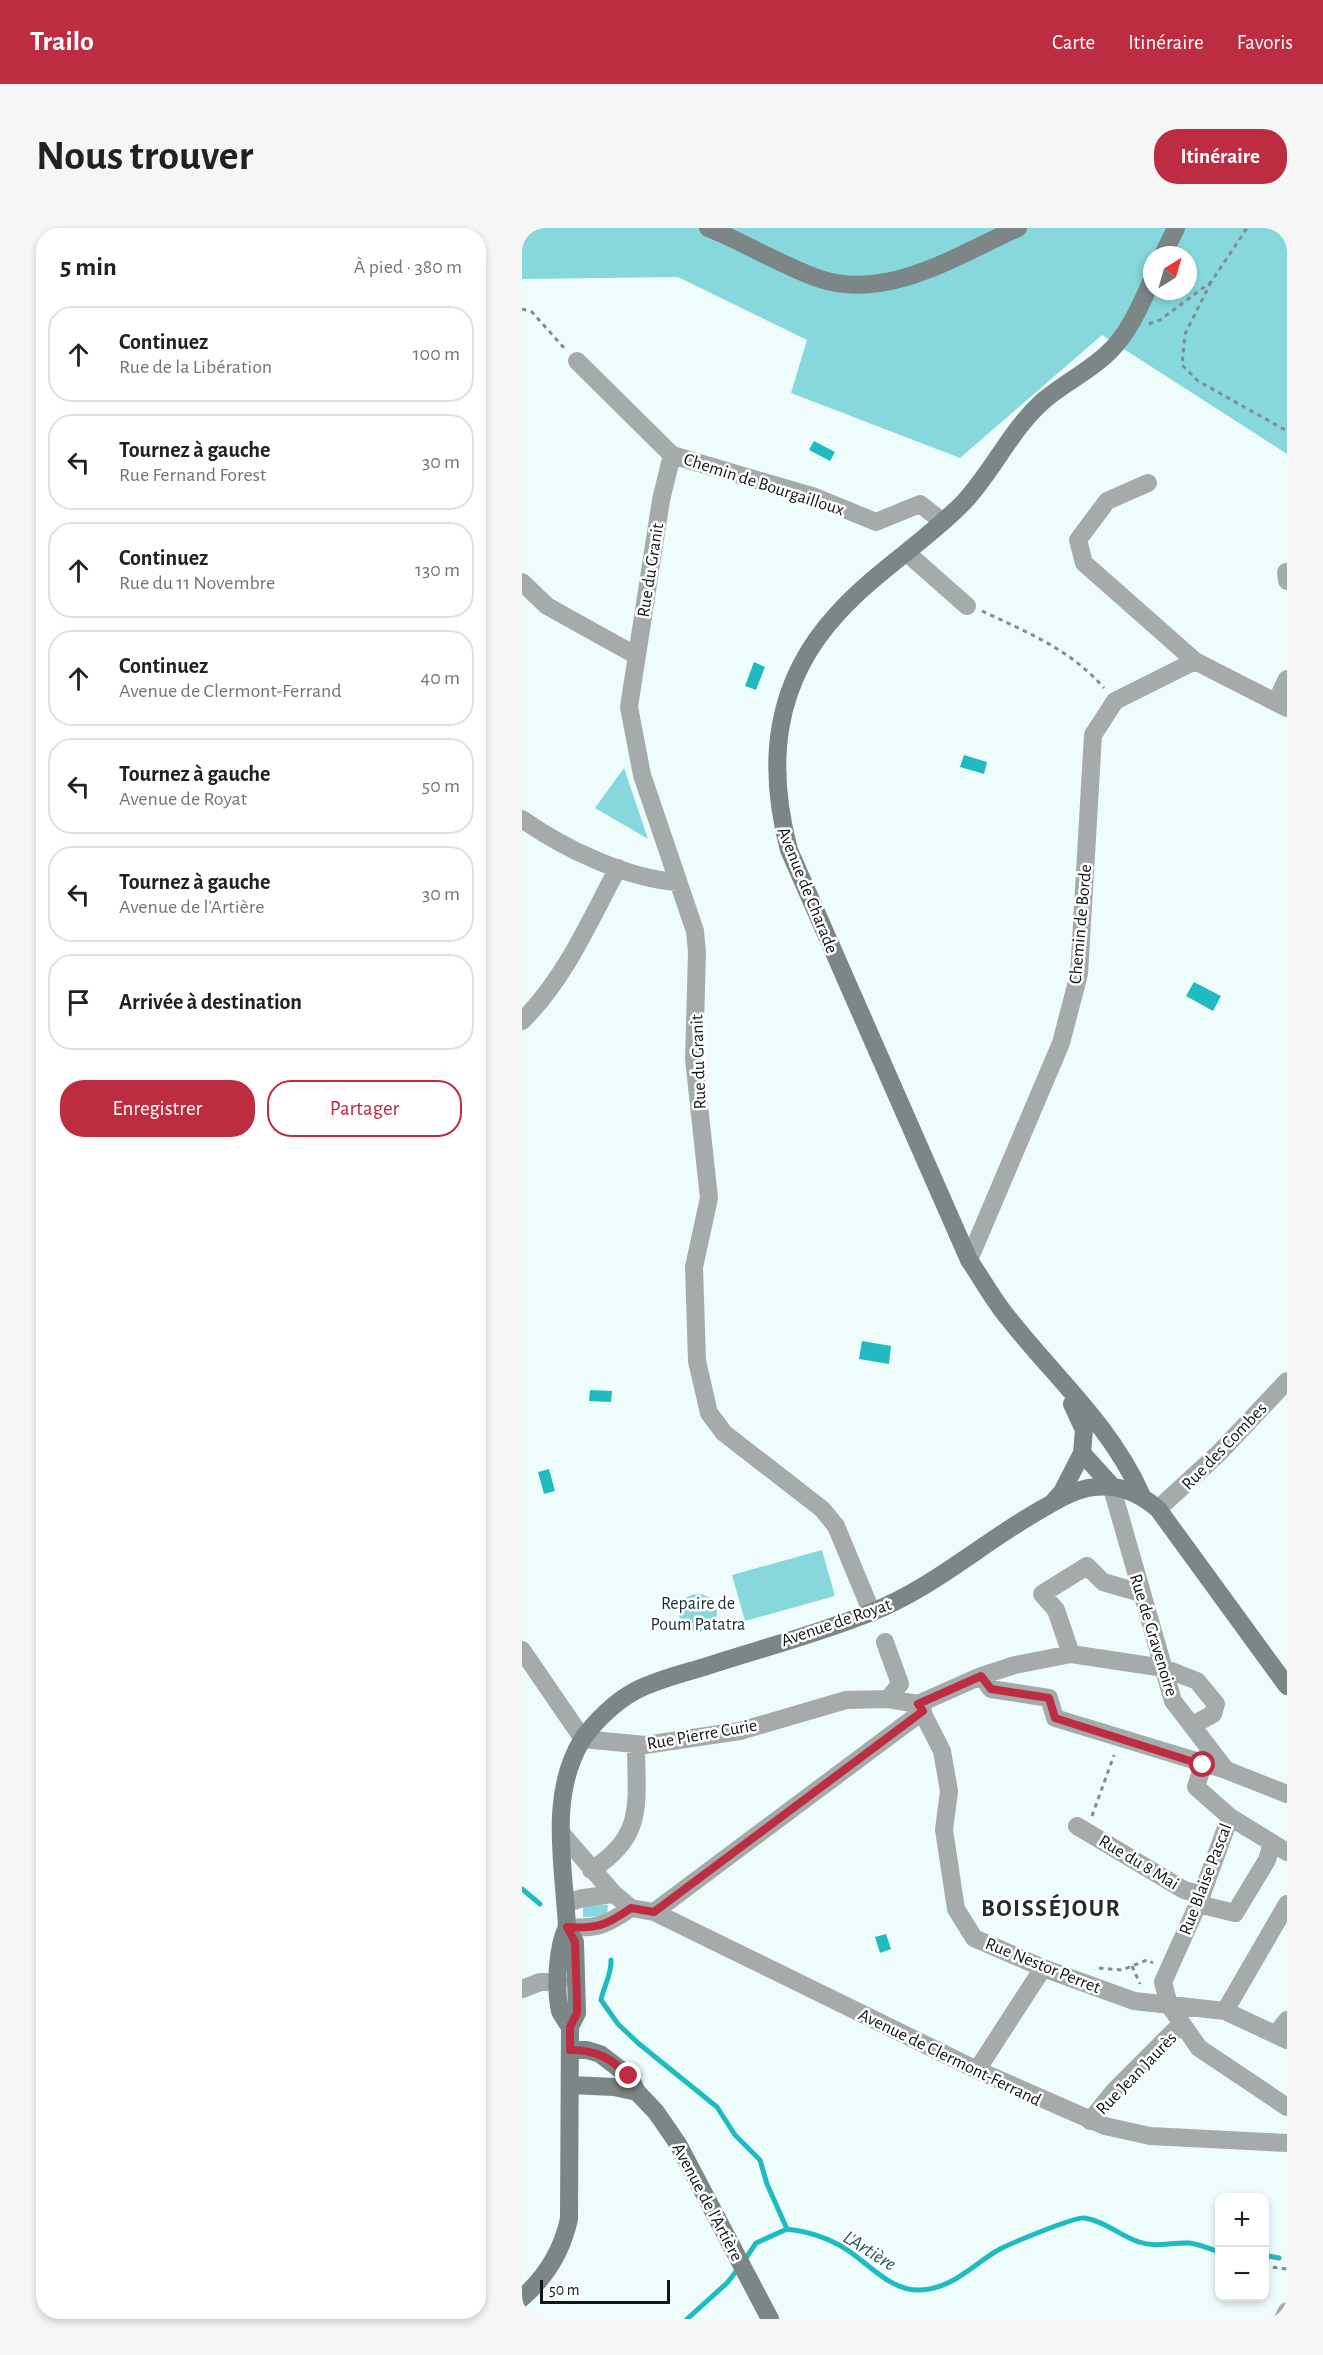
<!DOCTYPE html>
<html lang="fr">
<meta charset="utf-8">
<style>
body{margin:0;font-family:"Alegreya Sans",sans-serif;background:#f6f6f6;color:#202124}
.controls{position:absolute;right:18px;bottom:18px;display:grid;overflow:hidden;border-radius:12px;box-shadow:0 3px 9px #0003}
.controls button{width:54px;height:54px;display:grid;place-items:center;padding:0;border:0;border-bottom:2px solid #e0e0e0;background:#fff;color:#202124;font:30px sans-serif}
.compass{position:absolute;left:621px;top:18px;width:54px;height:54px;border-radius:50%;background:#fff;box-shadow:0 3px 9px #0003;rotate:37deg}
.scale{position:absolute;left:18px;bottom:15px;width:130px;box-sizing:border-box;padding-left:6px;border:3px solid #111616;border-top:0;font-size:16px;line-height:21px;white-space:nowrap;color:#111616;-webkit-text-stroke:4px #fff;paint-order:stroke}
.stop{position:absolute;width:18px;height:18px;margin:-14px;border:4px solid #bd2c40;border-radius:50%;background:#fff}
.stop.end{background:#bd2c40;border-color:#fff;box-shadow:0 2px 6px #0008}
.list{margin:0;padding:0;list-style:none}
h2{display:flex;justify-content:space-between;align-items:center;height:78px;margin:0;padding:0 24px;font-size:26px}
h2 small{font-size:20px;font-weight:400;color:#757577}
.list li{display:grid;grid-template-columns:39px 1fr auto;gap:18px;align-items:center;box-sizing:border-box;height:96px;margin:0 12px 12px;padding:0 12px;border:2px solid #e0e0e0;border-radius:24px}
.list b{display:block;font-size:22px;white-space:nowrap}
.list p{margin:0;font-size:20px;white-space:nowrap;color:#757577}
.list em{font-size:20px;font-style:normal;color:#757577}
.actions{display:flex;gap:12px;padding:18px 24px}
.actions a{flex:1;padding:14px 0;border:2px solid #bd2c40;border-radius:24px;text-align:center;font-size:21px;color:#bd2c40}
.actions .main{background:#bd2c40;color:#fff}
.icon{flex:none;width:33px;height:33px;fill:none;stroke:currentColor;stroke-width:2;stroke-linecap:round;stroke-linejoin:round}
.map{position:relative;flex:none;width:765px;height:2091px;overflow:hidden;border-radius:24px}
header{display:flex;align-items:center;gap:36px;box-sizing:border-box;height:84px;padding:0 30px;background:#bd2c40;color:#fff}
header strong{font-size:28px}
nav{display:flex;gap:33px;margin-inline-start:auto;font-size:21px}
.intro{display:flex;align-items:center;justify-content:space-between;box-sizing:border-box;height:144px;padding:0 36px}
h1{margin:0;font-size:42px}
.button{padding:15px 27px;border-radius:24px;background:#bd2c40;color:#fff;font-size:21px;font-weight:700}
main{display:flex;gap:36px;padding:0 36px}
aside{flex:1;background:#fff;border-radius:24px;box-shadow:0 3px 9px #0003}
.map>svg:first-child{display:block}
</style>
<header>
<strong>Trailo</strong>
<nav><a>Carte</a><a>Itinéraire</a><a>Favoris</a></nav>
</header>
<div class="intro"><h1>Nous trouver</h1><a class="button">Itinéraire</a></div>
<main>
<aside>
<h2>5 min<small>À pied · 380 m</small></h2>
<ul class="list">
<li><svg class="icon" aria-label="ahead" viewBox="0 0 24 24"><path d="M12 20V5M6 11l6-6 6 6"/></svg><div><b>Continuez</b><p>Rue de la Libération</p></div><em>100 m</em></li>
<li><svg class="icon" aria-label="left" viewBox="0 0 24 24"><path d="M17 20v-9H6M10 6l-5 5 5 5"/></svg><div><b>Tournez à gauche</b><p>Rue Fernand Forest</p></div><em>30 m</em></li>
<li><svg class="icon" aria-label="ahead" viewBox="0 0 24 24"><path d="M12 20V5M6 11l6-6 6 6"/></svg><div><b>Continuez</b><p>Rue du 11 Novembre</p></div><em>130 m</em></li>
<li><svg class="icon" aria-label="ahead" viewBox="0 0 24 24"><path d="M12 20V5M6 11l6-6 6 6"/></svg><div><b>Continuez</b><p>Avenue de Clermont-Ferrand</p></div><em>40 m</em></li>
<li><svg class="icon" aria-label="left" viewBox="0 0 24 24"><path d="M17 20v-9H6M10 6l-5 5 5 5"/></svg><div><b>Tournez à gauche</b><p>Avenue de Royat</p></div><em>50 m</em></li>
<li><svg class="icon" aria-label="left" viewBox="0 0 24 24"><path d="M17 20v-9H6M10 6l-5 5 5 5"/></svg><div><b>Tournez à gauche</b><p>Avenue de l'Artière</p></div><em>30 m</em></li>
<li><svg class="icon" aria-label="arrive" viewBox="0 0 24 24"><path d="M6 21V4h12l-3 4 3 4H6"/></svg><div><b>Arrivée à destination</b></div></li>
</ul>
<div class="actions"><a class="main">Enregistrer</a><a>Partager</a></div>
</aside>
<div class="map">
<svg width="765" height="2091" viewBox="0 0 765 2091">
<rect width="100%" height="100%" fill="#eefcfc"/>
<path fill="#86d8dc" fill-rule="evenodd" d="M0,0h765v226l-185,-119 -142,123 -169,-65 16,-53 -129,-63 -156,2zM630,27h36v36h-36z
M102,540l24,71 -53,-31z
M300,1322l13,46 -90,25 -13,-46z
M157 1385a19 19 0 1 1 38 0a19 19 0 1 1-38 0Z
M61,1676l25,1 -1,11 -24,1z"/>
<path fill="#20bbc0" d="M292,213l21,11 -5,9 -21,-11z
M232,434l11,5 -9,23 -11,-4z
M442,527l23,7 -3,12 -24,-7z
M672,754l27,14 -8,15 -27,-15z
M340,1113l29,5 -2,18 -30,-5z
M68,1162l22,1 -1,11 -22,-1z
M27,1241l6,22 -11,3 -6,-22z
M364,1706l5,15 -11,4 -5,-16z"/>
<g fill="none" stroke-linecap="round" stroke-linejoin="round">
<path stroke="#20bbc0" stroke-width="5" d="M0,1661l18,15
M89,1732c1,13 -7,26 -10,40l17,24 20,19 79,64 18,28 25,25 7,24 20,45
M265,2001c17,2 36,7 52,16 26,13 49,47 82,45 33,-2 52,-26 79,-41 12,-6 76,-33 85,-31 20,3 35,18 54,24 17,6 33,0 50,1 10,1 21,6 31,9
M742,2027l15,3
M222,2033l12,-18 31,-14
M165,2091l40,-36 11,-14"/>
<path stroke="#848d8d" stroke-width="3" stroke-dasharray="4.5 4.5" stroke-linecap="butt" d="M689,54l-26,52 -3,31 16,16 89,50
M0,81l10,3 33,37
M627,96l11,-4 51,-38 36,-54
M460,383c45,21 89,39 122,77
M570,1588l22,-61
M610,1738l8,18
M577,1740l23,2 25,-10 6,3
M742,2038l23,3"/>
<path stroke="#a5abab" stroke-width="18" d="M55,133l95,94 143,42 61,25 44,-18 23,18
M150,227l-11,45 -32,207 13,68 53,156 2,22 -3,106 15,139 -15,69 3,94 12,52 15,20 98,76 14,17 36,87
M626,255l-41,18 -29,39 6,23 111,98 92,47
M385,325l60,53
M764,344l1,9
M0,354l25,24 90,50
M754,474l11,-23
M0,591c41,29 105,60 156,63
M0,793c43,-42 68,-101 96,-153
M447,1032l92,-217 18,-69 14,-239 22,-34 80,-40
M589,1257l62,216 53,69
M636,1281l61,-56 68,-72
M363,1414l15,42 -12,15
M0,1422l61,89 62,6 95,-14 106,-31 42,-1 30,5 24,47 7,40 -5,39 12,79 18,29 69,30 91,33 91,10 62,29
M549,1426l-15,-44 -14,-16 45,-28 16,16 38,11
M459,1448l10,13 58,9 6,20 171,52 61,24
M396,1476l63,-28 34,-11 56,-11 93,14 33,13 19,23 -3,10 -20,11
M681,1537l-7,22 34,30 -31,85 -36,80 6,23 30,43 88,59
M708,1589l57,35
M555,1598l107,64 18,5
M39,1605l53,61
M69,1642c55,-34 45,-67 45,-126
M44,1675l17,-5 31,-4 17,14 23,4 323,158 128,56 45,10 137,7
M676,1676l37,9 32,-53 5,-17
M132,1684l269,-201
M45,1699c30,2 40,-2 64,-19
M0,1761l18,-7h19
M703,1783l62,-107
M754,1806l11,-14
M455,1842l66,-102
M568,1893l25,-31 66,-66
M761,2091l4,-8"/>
<path stroke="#7d8686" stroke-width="18" d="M186,0c38,15 74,38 112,51 69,22 137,-24 198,-51
M641,27l13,-27
M550,1176l12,26 -2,23 29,32
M619,1266c-31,-71 -93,-123 -139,-184 -12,-16 -22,-34 -33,-50l-180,-410c-23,-87 -15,-168 49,-237 37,-41 87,-71 126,-111 29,-31 46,-71 78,-100 21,-19 49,-31 69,-52 19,-19 30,-46 41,-70
M532,1273l8,-9 20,-39
M45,1699c-10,20 -12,61 -7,84 2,5 7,11 10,16
M48,1822h17l13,4 29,22 8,16 19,20 22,32 92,175
M49,1857l43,2 23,5
M0,2070c25,-22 40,-47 47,-79l1,-192 7,-14 -2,-71 -8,-15c-3,-62 -19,-131 15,-187 12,-18 34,-39 53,-49 21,-11 46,-17 69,-24 55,-18 114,-33 168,-55 60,-24 108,-67 163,-99 16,-9 34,-21 53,-25 28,-5 49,3 70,21l129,177"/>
</g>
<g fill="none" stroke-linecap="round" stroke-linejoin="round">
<path stroke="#bd2c40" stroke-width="8" d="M107,1848c-18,-18 -33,-26 -59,-26v-23l7,-14v-13l-2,-58 -8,-15c30,2 40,-2 64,-19l23,4 269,-201 -5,-7 63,-28 10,13 58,9 6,20 148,47"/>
</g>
<g text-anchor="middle" stroke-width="5" stroke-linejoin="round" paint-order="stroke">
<g font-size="18" fill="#111616" stroke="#fff">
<text transform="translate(242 256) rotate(18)" y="6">Chemin de Bourgailloux</text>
<text transform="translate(128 342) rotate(-81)" y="6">Rue du Granit</text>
<text transform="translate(286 662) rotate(68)" y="6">Avenue de Charade</text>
<text transform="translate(558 696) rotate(-85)" y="6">Chemin de Borde</text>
<text transform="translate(176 834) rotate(-92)" y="6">Rue du Granit</text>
<text transform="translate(702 1218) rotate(-46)" y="6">Rue des Combes</text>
<text transform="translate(314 1394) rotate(-19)" y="6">Avenue de Royat</text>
<text transform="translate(632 1407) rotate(73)" y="6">Rue de Gravenoire</text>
<text transform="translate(180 1506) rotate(-10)" y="6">Rue Pierre Curie</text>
<text transform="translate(617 1634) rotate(31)" y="6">Rue du 8 Mai</text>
<text transform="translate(683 1651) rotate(-69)" y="6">Rue Blaise Pascal</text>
<text transform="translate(521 1737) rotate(22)" y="6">Rue Nestor Perret</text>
<text transform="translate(428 1829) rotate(26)" y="6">Avenue de Clermont-Ferrand</text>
<text transform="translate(614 1845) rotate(-46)" y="6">Rue Jean Jaurès</text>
<text transform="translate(186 1974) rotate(62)" y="6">Avenue de l'Artière</text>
</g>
<g font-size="18" fill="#1a3132" stroke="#fff">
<text x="176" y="1381">Repaire de<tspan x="176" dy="21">Poum Patatra</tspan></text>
</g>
<g font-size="20" font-style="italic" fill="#1c5658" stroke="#fff">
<text transform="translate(348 2022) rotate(32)" y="7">L'Artière</text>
</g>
<g font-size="24" font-weight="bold" letter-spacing="1.5" fill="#222d2d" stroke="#fff">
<text x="529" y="1688">BOISSÉJOUR</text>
</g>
</g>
</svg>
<div class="controls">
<button>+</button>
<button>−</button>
</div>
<svg class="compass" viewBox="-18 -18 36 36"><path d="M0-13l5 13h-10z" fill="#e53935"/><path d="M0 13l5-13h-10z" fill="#757577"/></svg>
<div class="scale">50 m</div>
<div class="stop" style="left:681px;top:1537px"></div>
<div class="stop end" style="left:107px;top:1848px"></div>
</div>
</main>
